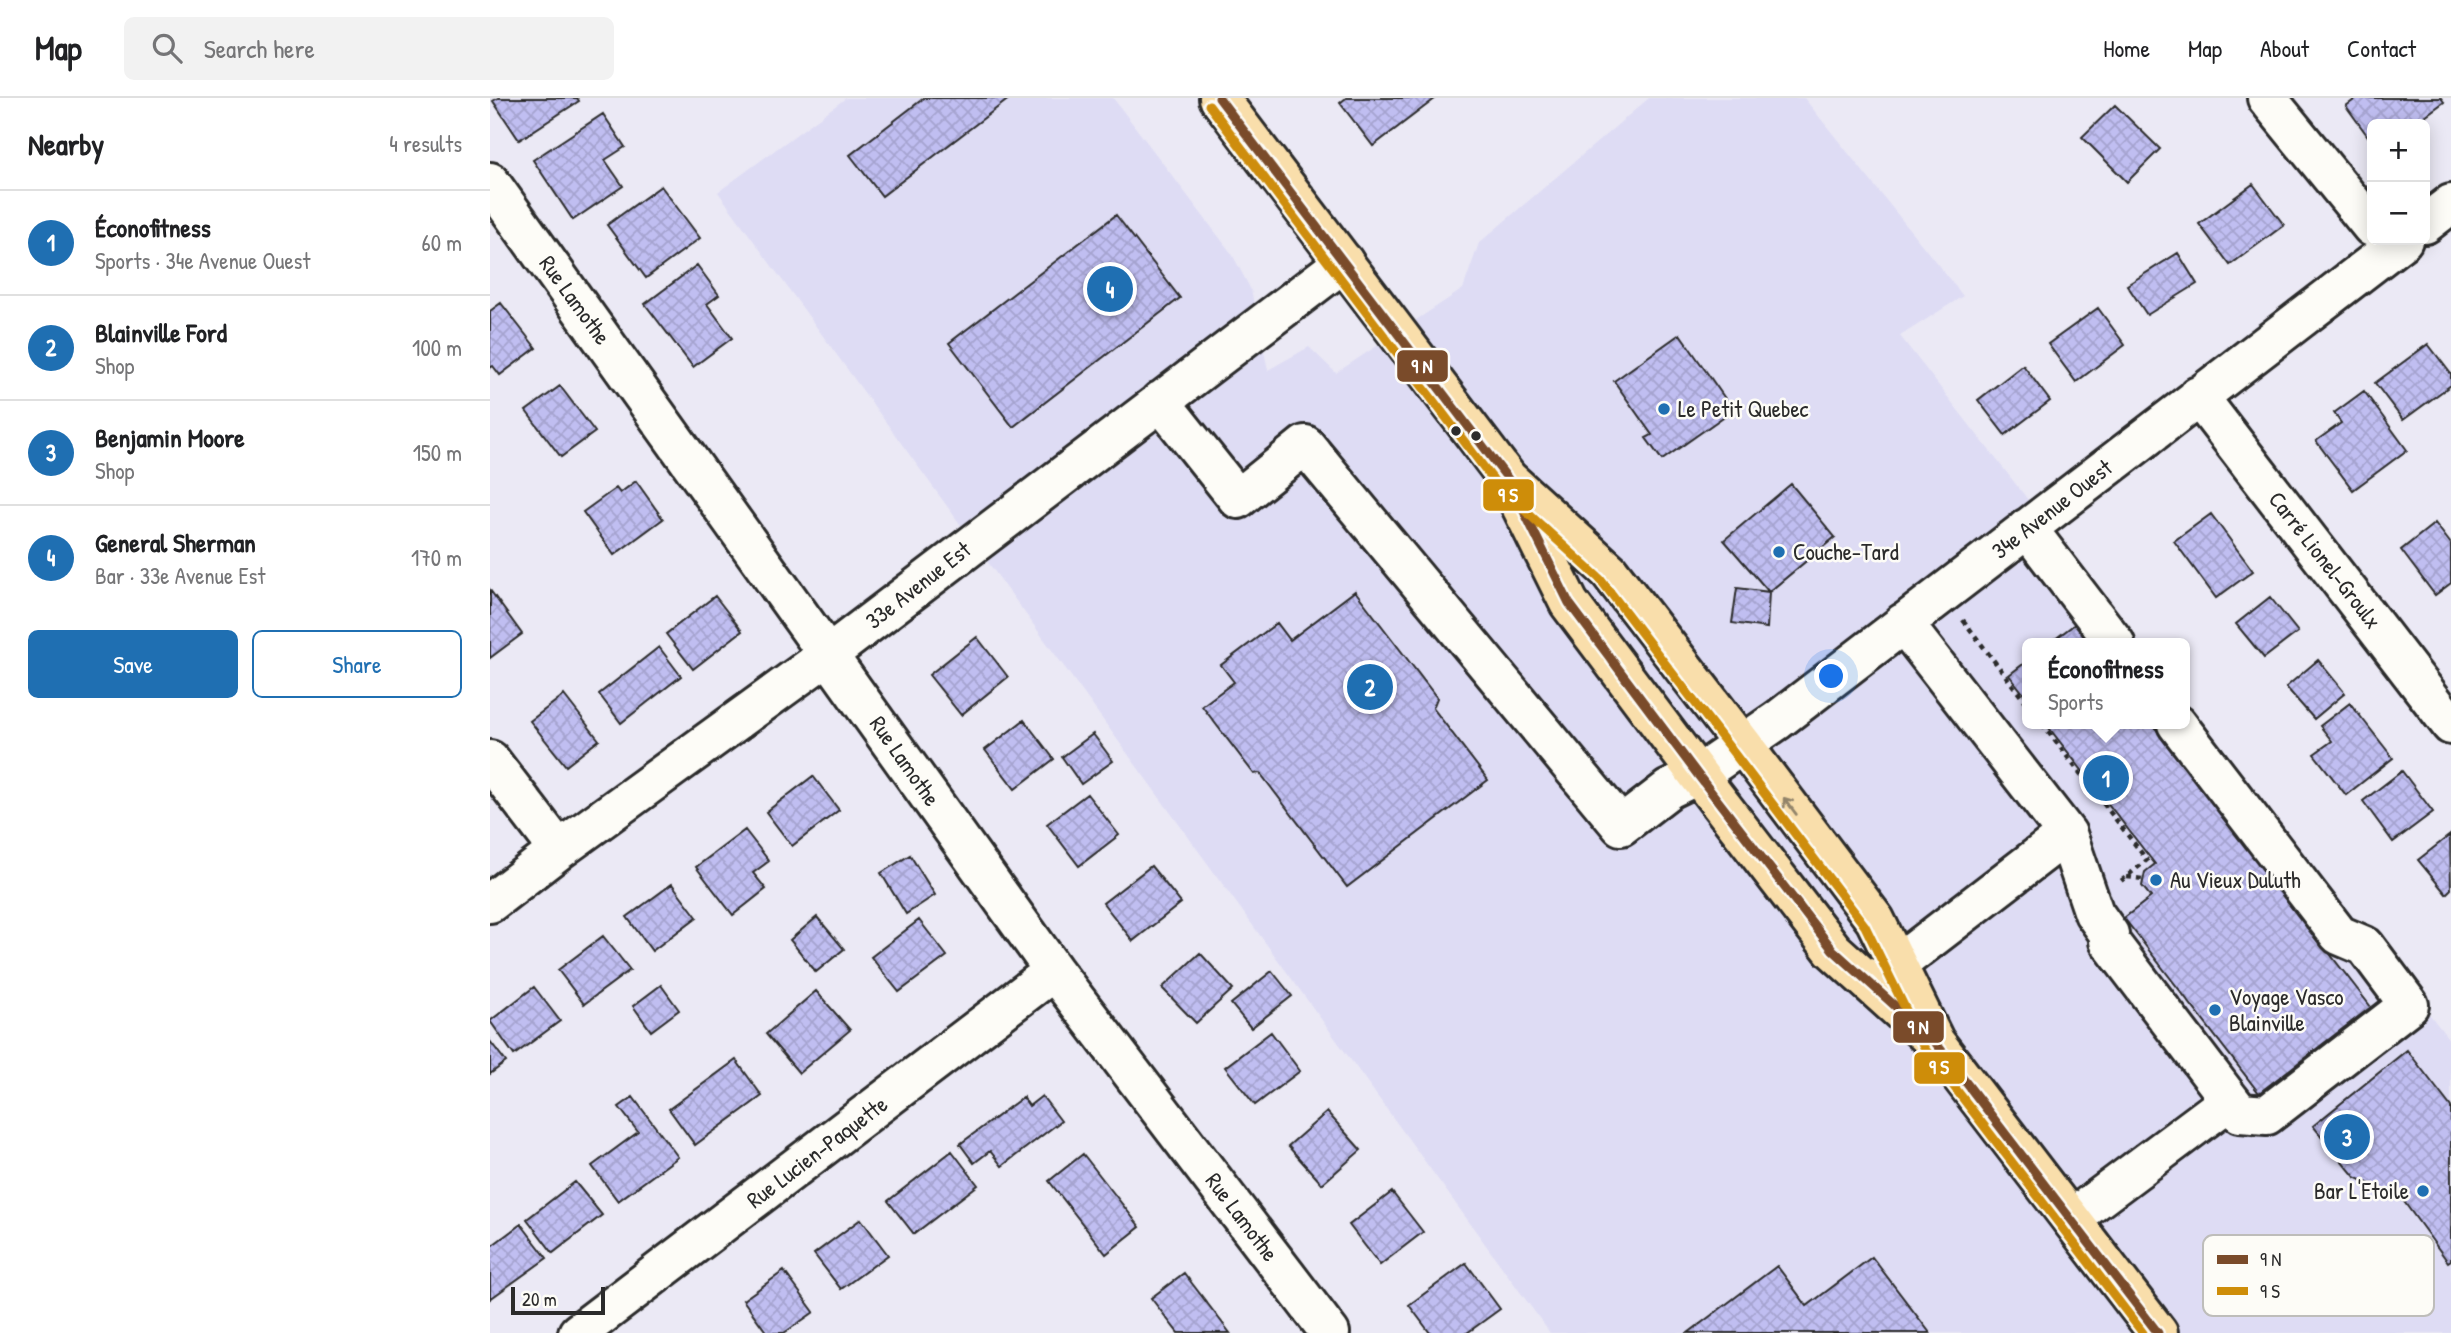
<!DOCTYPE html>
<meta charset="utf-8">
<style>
body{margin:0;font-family:"Patrick Hand",sans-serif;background:#f2f2f2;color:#202124}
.controls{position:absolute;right:21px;top:21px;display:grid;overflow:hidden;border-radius:10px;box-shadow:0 4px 18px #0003}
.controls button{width:63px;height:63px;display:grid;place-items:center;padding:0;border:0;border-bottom:2px solid #e0e0e0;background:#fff;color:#202124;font:35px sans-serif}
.scale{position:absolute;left:21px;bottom:18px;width:94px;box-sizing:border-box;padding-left:7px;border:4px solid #2b2b2b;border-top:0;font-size:19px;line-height:24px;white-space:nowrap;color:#2b2b2b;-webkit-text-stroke:5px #fdfcf7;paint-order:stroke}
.you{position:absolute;left:1342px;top:579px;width:24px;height:24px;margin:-18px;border:5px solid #fff;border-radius:50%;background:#1a73e8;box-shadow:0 0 0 10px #1a73e833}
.badge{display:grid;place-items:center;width:46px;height:46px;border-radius:50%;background:#1f6fb2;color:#fff;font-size:23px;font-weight:700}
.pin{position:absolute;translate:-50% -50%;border:4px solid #fff;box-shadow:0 2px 7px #0006}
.popup{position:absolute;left:1532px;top:540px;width:168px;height:91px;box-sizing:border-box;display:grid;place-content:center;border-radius:10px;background:#fff;filter:drop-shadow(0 2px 5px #0005);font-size:23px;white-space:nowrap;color:#757577}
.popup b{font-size:26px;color:#202124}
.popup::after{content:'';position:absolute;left:50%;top:100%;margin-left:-14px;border:14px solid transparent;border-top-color:#fff}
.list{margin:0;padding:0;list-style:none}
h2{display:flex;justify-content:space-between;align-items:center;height:91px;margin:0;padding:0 28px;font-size:30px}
h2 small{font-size:23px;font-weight:400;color:#757577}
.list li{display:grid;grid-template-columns:46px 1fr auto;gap:21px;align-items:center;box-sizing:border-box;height:105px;padding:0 28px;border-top:2px solid #e0e0e0}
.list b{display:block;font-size:26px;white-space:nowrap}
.list p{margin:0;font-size:23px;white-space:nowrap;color:#757577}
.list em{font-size:23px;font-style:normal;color:#757577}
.actions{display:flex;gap:14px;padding:21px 28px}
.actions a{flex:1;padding:16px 0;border:2px solid #1f6fb2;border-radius:10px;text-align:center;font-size:24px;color:#1f6fb2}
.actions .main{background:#1f6fb2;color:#fff}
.icon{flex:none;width:38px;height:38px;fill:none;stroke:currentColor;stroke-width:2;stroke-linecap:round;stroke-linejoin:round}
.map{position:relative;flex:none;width:1961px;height:1235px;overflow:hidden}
header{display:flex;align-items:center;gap:42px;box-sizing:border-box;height:98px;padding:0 35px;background:#fff;border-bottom:2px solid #e0e0e0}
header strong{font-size:33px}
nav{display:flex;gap:38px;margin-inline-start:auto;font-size:24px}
.search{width:490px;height:63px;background:#f2f2f2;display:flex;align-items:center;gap:18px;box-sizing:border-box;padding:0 24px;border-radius:10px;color:#757577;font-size:26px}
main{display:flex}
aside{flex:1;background:#fff}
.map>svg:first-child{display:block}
</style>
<header>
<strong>Map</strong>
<div class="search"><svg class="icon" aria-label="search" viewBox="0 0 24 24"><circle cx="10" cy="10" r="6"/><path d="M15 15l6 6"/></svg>Search here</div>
<nav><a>Home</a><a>Map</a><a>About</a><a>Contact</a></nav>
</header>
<main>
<aside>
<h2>Nearby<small>4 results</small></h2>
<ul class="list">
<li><span class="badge">1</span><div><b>Éconofitness</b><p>Sports · 34e Avenue Ouest</p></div><em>60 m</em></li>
<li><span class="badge">2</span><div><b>Blainville Ford</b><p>Shop</p></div><em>100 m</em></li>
<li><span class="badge">3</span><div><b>Benjamin Moore</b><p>Shop</p></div><em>150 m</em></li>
<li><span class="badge">4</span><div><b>General Sherman</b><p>Bar · 33e Avenue Est</p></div><em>170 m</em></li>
</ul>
<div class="actions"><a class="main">Save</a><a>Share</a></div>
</aside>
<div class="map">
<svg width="1961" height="1235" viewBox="0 0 1961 1235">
<defs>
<pattern id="building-cross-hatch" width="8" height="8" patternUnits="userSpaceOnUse" patternTransform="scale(1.75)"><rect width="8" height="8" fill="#c0bef1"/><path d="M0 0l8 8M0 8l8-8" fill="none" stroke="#a5a3cf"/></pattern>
</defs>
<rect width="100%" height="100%" fill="#ebe9f5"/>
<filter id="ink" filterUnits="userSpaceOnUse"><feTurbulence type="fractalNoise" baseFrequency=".0143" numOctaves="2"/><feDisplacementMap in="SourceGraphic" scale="14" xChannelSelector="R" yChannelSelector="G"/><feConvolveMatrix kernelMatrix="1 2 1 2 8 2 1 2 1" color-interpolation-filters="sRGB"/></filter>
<g filter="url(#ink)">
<path fill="#dedcf4" d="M356,0h267l119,156 19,36 17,80 41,-23 27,26 127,-84 16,-46 170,-145h155l159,198 -63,40 240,307h-113v81h158v-23l266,341v291h-901l-832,-1141z"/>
<path fill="url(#building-cross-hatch)" stroke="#2b2b2b" stroke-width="2" d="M8,0h79l2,3 -60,39 -26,-39z
M434,0h86l-128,98 -32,-41z
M856,0h90l-63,48 -33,-43z
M1867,0h84l3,4 -30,22h-42v18l-26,-36z
M1625,7l45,44 -33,33 -45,-45z
M113,16l22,33 -20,13 18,26 -50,34 -40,-60z
M1763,86l31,41 -54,40 -31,-41z
M171,88l39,52 -54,40 -39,-53z
M626,117l64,83 -167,129 -64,-84z
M1688,155l19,31 -50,31 -20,-30z
M207,167l22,30 -12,9 25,34 -39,29 -48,-63z
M11,205l35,45 -36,27 -7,-9 -3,2v-57z
M1608,210l27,37 -49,37 -28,-38z
M1190,236l53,76 -71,50 -16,-22 6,-3 -38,-54z
M1938,246l23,30v11l-48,35 -28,-37z
M1533,267l27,36 -45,34 -27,-35z
M70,288l35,46 -34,25 -35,-46z
M1874,293l43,59 -54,40 -37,-49 25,-18 -7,-10z
M146,383l27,38 -49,36 -31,-43 33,-24 4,5z
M1301,386l44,53 -66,55 -45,-52z
M1721,416l42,57 -37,27 -42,-57z
M1945,425l16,21v39l-16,12 -34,-45z
M1247,490l32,4 -2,36 -35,-5z
M0,492l32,44 -32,24z
M865,493l82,107 -4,10 55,72 -141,107 -87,-114 -6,1 -52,-68 32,-24 -13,-17 56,-42 13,17z
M225,498l27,35 -49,38 -27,-35z
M1780,499l28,35 -34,26 -28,-34z
M1585,526l15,19h-40z
M487,539l31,40 -47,38 -32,-40z
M169,549l22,29 -60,47 -22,-29z
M1828,562l27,33 -31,26 -28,-32z
M1537,563v37l-18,-23z
M74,597l35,45 -33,26 -36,-45z
M1860,605l43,55 -47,37 -32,-41 18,-13 -12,-15z
M534,622l30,39 -39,30 -30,-39z
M1556,626h106l219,283 -112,86 -135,-175 27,-21 -9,-11 3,-14 10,-8z
M603,636l20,27 -32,23 -19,-27z
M1912,673l31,41 -40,30 -30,-41z
M323,678l26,34 -47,36 -26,-34z
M597,696l32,41 -40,31 -32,-42z
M255,732l24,31 -16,12 13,16 -33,26 -37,-48z
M1960,737l1,54 -5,5 -28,-34z
M420,757l25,40 -29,19 -25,-41z
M661,768l30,37 -48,38 -30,-38z
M182,786l25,33 -45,34 -25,-34z
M327,819l27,32 -28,23 -26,-32z
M429,822l28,36 -48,36 -28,-35z
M113,838l27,34 -46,34 -26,-34z
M710,855l33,36 -37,34 -34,-35z
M782,873l20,25 -41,32 -20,-24z
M171,887l18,25 -28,21 -18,-25z
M44,889l26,34 -46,34 -24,-34z
M326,893l34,39 -51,43 -33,-39z
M781,934l29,39 -45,34 -30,-38z
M0,943l16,21 -16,12z
M1917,952l44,57v153l-3,2 -46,-63 -47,-22 -42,-51z
M246,962l26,36 -67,49 -26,-36z
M552,998l19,25 -59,45 -12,-15 -16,12 -14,-19 63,-47 6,9z
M143,999l45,60 -60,44 -26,-35 46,-34 -19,-25z
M837,1014l34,38 -39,34 -34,-38z
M462,1053l26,34 -64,49 -26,-33z
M593,1056l57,73 -34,27 -57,-73z
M85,1084l27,33 -49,38 -26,-34z
M902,1094l31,40 -43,33 -31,-40z
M371,1121l27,36 -47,34 -27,-35z
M31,1126l26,34 -57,41v-52z
M1382,1159l58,76h-242l89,-67 30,40z
M976,1165l34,46 -33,24h-37l-21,-28z
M294,1173l30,41 -30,21h-17l-24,-33z
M694,1175l46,60h-52l-27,-35z"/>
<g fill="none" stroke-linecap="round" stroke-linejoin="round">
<defs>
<path id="minor" d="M1777,0l105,129
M0,84l564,789 276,362
M1935,126l26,-20
M1708,298l253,329
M670,303l78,98 67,-54 316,381 48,-37 29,-14 80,-55 625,-480
M1537,430l88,115
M1413,525l164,211 27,79 15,21v7l121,159 -159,119
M1687,626l162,211 26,11 44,59 -142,110 -27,-2 -10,-13
M0,662l69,90
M0,805l69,-53 270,-196 515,-392
M1382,886l195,-150
M88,1235l476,-362"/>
<path id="major" d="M729,0l289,381 101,92 134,174 132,175 60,122
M1028,402l51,103 129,172 135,175 102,92 223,291"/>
</defs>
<use href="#minor" stroke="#2b2b2b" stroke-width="44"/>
<use href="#major" stroke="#2b2b2b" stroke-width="44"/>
<path stroke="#2b2b2b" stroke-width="4.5" stroke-dasharray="5 5" stroke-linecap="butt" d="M1473,522l64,84
M1552,626l105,136 -26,21
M1637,779l16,2"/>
<use href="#minor" stroke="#fdfcf7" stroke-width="38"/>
<use href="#major" stroke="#f9deab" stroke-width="38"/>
<defs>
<path id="bus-1" d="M729,0l289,381 61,124 129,172 135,175 102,92 223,291"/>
<path id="bus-2" d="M719,7l289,381 102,93 133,173 132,174 60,123 218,284"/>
</defs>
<use href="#bus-1" stroke="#fdfcf7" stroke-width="14"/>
<use href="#bus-2" stroke="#fdfcf7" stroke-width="14"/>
<use href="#bus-1" stroke="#7a4b2a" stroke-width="9"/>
<use href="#bus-2" stroke="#ce8d09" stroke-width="9"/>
</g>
<defs><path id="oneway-shaft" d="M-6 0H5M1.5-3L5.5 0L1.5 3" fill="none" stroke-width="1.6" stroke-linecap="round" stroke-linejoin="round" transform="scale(1.75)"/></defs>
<use stroke="#92846b" href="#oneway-shaft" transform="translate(1300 708) rotate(-127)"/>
</g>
<g fill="#1f6fb2" stroke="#fdfcf7" stroke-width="2.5">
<circle cx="1174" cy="311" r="7"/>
<circle cx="1289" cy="454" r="7"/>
<circle cx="1666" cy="782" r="7"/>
<circle cx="1725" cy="912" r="7"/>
<circle cx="1933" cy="1093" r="7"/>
</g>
<g fill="#2b2b2b" stroke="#fdfcf7" stroke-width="2.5">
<circle cx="966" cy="333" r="6"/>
<circle cx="986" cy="338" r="6"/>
</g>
<g text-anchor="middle" stroke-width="5" stroke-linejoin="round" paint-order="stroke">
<g font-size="23" fill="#2b2b2b" stroke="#fdfcf7">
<text transform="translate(85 202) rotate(54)" y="8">Rue Lamothe</text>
<text transform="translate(1562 411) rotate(-38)" y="8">34e Avenue Ouest</text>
<text transform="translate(1835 462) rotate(52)" y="8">Carré Lionel-Groulx</text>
<text transform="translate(428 487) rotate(-38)" y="8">33e Avenue Est</text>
<text transform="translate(415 663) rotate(55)" y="8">Rue Lamothe</text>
<text transform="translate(327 1054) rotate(-37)" y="8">Rue Lucien-Paquette</text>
<text transform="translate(752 1119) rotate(53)" y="8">Rue Lamothe</text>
</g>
<g font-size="23" fill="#2b2b2b" stroke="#fdfcf7" text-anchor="start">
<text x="1188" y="319">Le Petit Quebec</text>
<text x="1303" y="462">Couche-Tard</text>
<text x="1680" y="790">Au Vieux Duluth</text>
<text x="1739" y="907">Voyage Vasco<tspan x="1739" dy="26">Blainville</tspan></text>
<text x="1919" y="1101" text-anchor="end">Bar L'Etoile</text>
</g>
</g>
<rect x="1713" y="1137" width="231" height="81" rx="10" fill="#fdfcf7" stroke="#bebdba" stroke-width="2"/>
<rect x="1727" y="1157" width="31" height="9" fill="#7a4b2a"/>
<rect x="1727" y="1189" width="31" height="8" fill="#ce8d09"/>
<g font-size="19" fill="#2b2b2b">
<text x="1770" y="1168">9 N</text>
<text x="1770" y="1200">9 S</text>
</g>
<g stroke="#fdfcf7" stroke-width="2.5">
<rect x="906" y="251" width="53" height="34" rx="7" fill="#7a4b2a"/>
<rect x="992" y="380" width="53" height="34" rx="7" fill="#ce8d09"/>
<rect x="1402" y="912" width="53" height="34" rx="7" fill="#7a4b2a"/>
<rect x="1423" y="953" width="53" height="34" rx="7" fill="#ce8d09"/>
</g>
<g font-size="19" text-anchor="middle" font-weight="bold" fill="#fff">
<text x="932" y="275">9 N</text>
<text x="1018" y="404">9 S</text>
<text x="1428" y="936">9 N</text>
<text x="1449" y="976">9 S</text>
</g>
</svg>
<div class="controls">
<button>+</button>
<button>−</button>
</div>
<div class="scale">20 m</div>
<div class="you"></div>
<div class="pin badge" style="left:1616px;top:680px">1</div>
<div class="popup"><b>Éconofitness</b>Sports</div>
<div class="pin badge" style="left:880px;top:589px">2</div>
<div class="pin badge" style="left:1857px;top:1039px">3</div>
<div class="pin badge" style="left:620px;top:191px">4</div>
</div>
</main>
